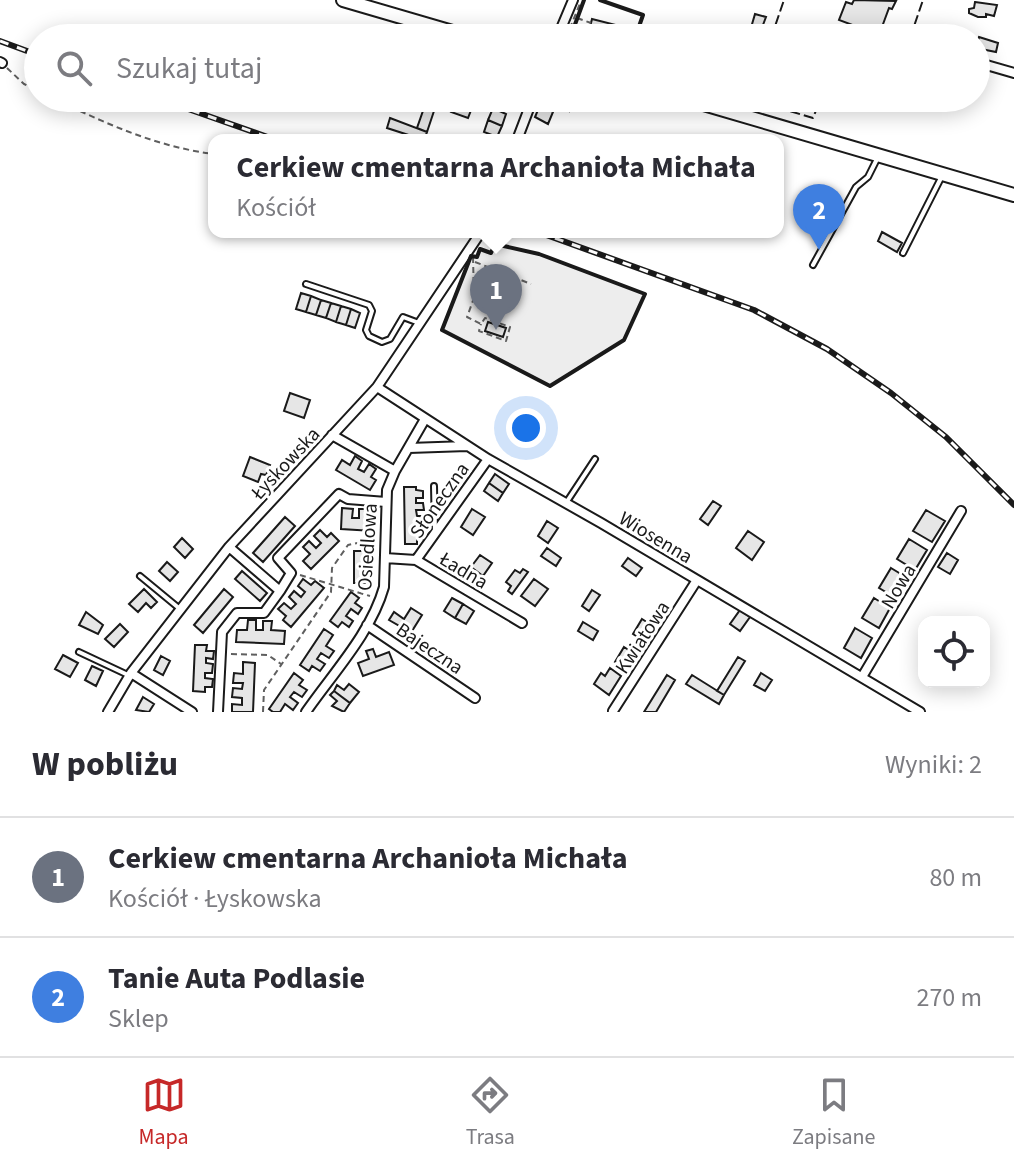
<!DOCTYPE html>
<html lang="pl">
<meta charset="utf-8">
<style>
body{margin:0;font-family:"Source Sans 3",sans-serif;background:#f7f7f7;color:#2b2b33}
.controls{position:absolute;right:24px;bottom:24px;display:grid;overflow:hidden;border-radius:16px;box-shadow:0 4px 20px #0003}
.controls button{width:72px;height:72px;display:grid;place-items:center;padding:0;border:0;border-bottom:2px solid #e1e1e2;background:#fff;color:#2b2b33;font:40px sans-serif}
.you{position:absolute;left:526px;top:428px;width:28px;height:28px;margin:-20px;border:6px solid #fff;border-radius:50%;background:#1a73e8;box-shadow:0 0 0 12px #1a73e833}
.badge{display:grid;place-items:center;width:52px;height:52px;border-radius:50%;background:#c62828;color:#fff;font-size:26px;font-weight:700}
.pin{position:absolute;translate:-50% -66px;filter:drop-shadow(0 2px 4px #0008)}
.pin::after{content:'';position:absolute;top:42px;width:28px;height:24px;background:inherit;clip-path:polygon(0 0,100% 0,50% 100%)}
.popup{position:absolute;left:208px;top:134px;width:576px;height:104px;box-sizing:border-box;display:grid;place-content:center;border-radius:16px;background:#fff;filter:drop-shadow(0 2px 6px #0005);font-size:26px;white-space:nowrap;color:#7c7c81}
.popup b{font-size:30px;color:#2b2b33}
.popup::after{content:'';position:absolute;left:50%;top:100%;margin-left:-16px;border:16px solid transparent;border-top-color:#fff}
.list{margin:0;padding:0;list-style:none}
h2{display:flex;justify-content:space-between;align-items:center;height:104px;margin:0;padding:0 32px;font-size:34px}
h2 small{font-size:26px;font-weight:400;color:#7c7c81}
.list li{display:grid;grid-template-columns:52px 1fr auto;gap:24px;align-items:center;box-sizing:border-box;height:120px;padding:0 32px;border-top:2px solid #e1e1e2}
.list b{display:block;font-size:30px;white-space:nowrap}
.list p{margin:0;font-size:26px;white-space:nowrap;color:#7c7c81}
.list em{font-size:26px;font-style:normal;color:#7c7c81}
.icon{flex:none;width:44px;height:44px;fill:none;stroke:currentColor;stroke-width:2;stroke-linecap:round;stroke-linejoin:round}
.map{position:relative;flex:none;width:1014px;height:712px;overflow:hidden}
.search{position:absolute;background:#fff;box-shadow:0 4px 20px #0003;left:24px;right:24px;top:24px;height:88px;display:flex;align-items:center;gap:20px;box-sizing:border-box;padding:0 28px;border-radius:44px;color:#7c7c81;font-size:30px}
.sheet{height:344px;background:#fff}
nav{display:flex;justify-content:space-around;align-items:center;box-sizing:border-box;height:112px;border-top:2px solid #e1e1e2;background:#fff;font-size:22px;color:#7c7c81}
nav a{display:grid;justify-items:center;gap:4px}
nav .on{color:#c62828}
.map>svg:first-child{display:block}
</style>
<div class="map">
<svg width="1014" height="712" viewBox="0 0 1014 712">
<rect width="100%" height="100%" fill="#fff"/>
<path fill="#ededed" stroke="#6a6a6a" stroke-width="2" d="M495,244l44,10 106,40 -21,46 -74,46 -108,-56 29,-74h6l3,-7 10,4z"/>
<path fill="#e6e6e6" stroke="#1a1a1a" stroke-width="2" d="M854,0l42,1 -4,8 -3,-1 -10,27 -40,-15 7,-18 6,2z
M975,2l22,3 -3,11 -8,-2v3h-8l-9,-4v-4l5,-1z
M755,14l11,3 -8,21h-10z
M592,19l24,6 3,8 -8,4 -12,-4 1,-2 -10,-4z
M979,37l19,6 -2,9 -20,-4z
M456,98h14l-2,5 5,2 -5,13 -17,-6z
M552,98h19l-2,13 -19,-8z
M540,105l13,7 -5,12 -13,-7z
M424,108l10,3 -7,21 -10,-4z
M493,108l13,6 -4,12 -14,-6z
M390,118l37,14 -3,8 -37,-12z
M488,120l14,6 -5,11 -13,-5z
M882,232l20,11 -5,9 -19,-11z
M301,293l10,3 -5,16 -10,-3z
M311,296l10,4 -5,15 -10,-3z
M321,300l10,3 -5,15 -10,-3z
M331,303l10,3 -5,16 -10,-4z
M341,306l10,3 -5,16 -10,-3z
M351,309l9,4 -5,15 -9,-3z
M488,322l18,6 -3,9 -18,-6z
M290,393l20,7 -6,18 -20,-7z
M355,456l7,5 -4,8 6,3 5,-8 7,5 -5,8 5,3 -6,10 -34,-20 6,-10 8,5z
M250,457l20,8 -4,10 -5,-1 -3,8 -15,-6z
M495,474l14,10 -6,9 -14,-10z
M489,483l14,10 -5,8 -14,-10z
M404,487h12v3l7,1v7h-7v5h7l1,7h-8l1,6h7v9h-7v5h7v9h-7v5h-12z
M713,501l8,5 -13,19 -8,-6z
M342,508l11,1 -1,9h7v-9h8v10h7l-1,12 -32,-2z
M472,509l13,8 -12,18 -12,-8z
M926,510l19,11 -13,21 -19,-11z
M285,517l10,9 -32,36 -10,-9z
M547,521l11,7 -10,15 -10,-7z
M320,530l7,7 4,-4 8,8 -28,28 -8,-8 7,-7 -7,-7 6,-6 7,7 5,-5 -7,-7z
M748,531l16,11 -12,18 -16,-12z
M182,538l11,11 -8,9 -11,-11z
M909,539l18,11 -12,20 -18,-11z
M547,548l14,10 -5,8 -15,-10z
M354,551h11v12h8v9h-8v11h-11z
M947,553l11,7 -8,14 -12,-7z
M480,555l12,8 -9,13 -12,-9z
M628,558l14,10 -6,8 -14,-10z
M167,562l11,10 -8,9 -11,-10z
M891,568l18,11 -11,20 -19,-11z
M523,569l5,3 -16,22 -4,-3 3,-5 -5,-4 9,-12 5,3z
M242,571l25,22 -7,8 -25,-22z
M303,579l8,6 4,-4 9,7 -33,39 -8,-7 3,-4 -8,-7 6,-6 7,6 5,-5 -7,-7 5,-6 7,6 4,-5 -7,-6z
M534,579l14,10 -13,17 -14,-10z
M144,589l13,13 -6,6 -5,-5 -8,9 -9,-8z
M224,589l9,8 -30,36 -9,-8z
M592,590l8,5 -11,16 -7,-5z
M351,592l8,6 -4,5 7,5 -4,6 -7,-5 -5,7 7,5 -4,6 -7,-5 -4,5 -8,-6z
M452,598l11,6 -8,14 -11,-7z
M874,598l16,10 -11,20 -17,-10z
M463,604l11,7 -8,13 -11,-6z
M411,608l11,7 -15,24 -9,-6 3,-6 -12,-7 5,-8 10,7z
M740,610l10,7 -10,14 -10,-7z
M86,612l17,13 -5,9 -19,-9z
M642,619l11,7 -9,15 -11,-7z
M248,620h8v10h7v-9h9l-1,9 14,1 -1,13 -48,-2 1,-12h10z
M583,622l15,9 -5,9 -15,-9z
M120,624l8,8 -14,15 -9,-8z
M855,628l17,10 -11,20 -17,-10z
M324,629l9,6 -7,11 8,5 -5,7 -8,-5 -4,6 8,5 -5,7 -8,-5 -3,5 -9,-6z
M195,645h12l-1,6h8l-1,8 -7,-1v5l7,1 -1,9h-7v5l8,1 -1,8h-7v5l-12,-1z
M624,647l11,7 -9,15 -11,-7z
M373,649l3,8 13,-5 5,13 -31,11 -5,-13 11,-4 -3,-8z
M63,655l15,8 -8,14 -15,-8z
M161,656l9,5 -7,14 -9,-5z
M738,657l7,4 -21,34 -7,-4z
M243,662l12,1 -2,49h-21v-8l10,1v-7l-10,-1 1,-9 9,1 1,-6h-10l1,-10 9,1z
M92,666l11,5 -7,15 -11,-6z
M610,668l11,8 -12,19 -15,-11 7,-11 4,3z
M294,673l9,7 -4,5 8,5 -5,7 -8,-5 -4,5 8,6 -5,7 -8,-6 -5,8h-7l-4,-3z
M761,673l11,7 -7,11 -11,-6z
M667,675l8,5 -19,32h-12z
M692,675l32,20 -5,9 -33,-20z
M349,684l10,8 -9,11 -16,-12 3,-6 7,5z
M334,691l16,12 -6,9 -12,-6 5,-5 -7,-6z
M143,697l11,7 -5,8 -13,-2z"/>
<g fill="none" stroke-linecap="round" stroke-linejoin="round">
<defs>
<path id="lane" d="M903,253l39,-77
M813,265l43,-78 12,-10 10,-20
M306,284l63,21 3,6 -6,19 3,6 13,6 8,-3 13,-22 16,6
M434,486l1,46
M566,503l29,-44
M140,576l40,33
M79,652l49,23"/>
<path id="street" d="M557,38l16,-38
M0,62l2,1
M976,62l38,11
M517,140l16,-42
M377,387l111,72 113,64 319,189
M332,435l63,36
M409,448l58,-2
M385,558l31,2 106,63
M416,560l72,-101
M280,591l11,-18 -13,-15 61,-64 9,5 38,3
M367,625l108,73
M131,673l61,39
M862,677l99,-166
M613,711l84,-131
M108,712l23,-39 98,-126 148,-160 104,-155
M218,712l4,-80 15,-19h27l16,-22 -51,-44
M306,712c27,-39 65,-79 78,-125l3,-97 8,-19 30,-52"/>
<path id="primary" d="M343,0l130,38
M683,98l331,97"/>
</defs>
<use href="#lane" stroke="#1a1a1a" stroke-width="8"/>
<use href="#street" stroke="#1a1a1a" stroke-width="12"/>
<use href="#primary" stroke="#1a1a1a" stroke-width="16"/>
<path stroke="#5f5f5f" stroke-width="2" stroke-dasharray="6 4" stroke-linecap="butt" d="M577,18l14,5
M566,38l15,-37
M7,68l17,16 14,7
M53,98c51,25 104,49 161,56
M473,257l1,41 -7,19 14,7 4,-6 25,9 -4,14 -27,-10 2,-7
M475,262l56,22
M300,575l70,21
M231,654l37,1 13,9
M263,712l1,-22 67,-98 1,-24 16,-23 28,-6"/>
<use href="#lane" stroke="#fff" stroke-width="4"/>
<use href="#street" stroke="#fff" stroke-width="8"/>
<use href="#primary" stroke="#fff" stroke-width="12"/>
<defs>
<path id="rail" d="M0,41l38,14
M157,98l119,42
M538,232l216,78 73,39 64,44 55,44 68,68"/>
</defs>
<use href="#rail" stroke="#1a1a1a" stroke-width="6"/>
<use href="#rail" stroke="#fff" stroke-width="3" stroke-dasharray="9" stroke-linecap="butt"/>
<path stroke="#1a1a1a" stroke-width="2" stroke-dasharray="10 4" stroke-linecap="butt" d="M771,38l13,-38
M842,38l3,-7 25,7
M910,38l13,-38
M752,98v2l61,18 8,-20"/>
<path stroke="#1a1a1a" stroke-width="4" d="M600,0l43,15 -8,23
M570,38l14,-38
M495,244l44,10 106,40 -21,46 -74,46 -108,-56 29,-74 6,1 3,-8 11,4z"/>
</g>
<g text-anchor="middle" stroke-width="6" stroke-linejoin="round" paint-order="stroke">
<g font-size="20" fill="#1a1a1a" stroke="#fff">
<text transform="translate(285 463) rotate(-47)" y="7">Łyskowska</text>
<text transform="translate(439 500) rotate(-55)" y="7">Słoneczna</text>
<text transform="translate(656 537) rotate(31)" y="7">Wiosenna</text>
<text transform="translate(367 547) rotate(-86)" y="7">Osiedlowa</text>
<text transform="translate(464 570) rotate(31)" y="7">Ładna</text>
<text transform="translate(898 586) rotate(-59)" y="7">Nowa</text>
<text transform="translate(642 637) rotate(-57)" y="7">Kwiatowa</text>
<text transform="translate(430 648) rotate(34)" y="7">Bajeczna</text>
</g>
</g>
</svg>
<div class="controls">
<button><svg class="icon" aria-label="locate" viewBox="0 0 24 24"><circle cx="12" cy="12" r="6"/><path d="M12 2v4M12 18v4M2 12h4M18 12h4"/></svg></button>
</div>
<div class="you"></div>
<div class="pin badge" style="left:496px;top:330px;background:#6b7280">1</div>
<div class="popup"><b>Cerkiew cmentarna Archanioła Michała</b>Kościół</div>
<div class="pin badge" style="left:819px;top:250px;background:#3f7fe0">2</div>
<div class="search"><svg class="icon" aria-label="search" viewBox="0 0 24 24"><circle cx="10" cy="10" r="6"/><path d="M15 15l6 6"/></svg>Szukaj tutaj</div>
</div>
<section class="sheet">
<h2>W pobliżu<small>Wyniki: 2</small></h2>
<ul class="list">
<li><span class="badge" style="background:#6b7280">1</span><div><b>Cerkiew cmentarna Archanioła Michała</b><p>Kościół · Łyskowska</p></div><em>80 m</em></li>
<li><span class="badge" style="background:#3f7fe0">2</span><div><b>Tanie Auta Podlasie</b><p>Sklep</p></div><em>270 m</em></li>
</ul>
</section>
<nav>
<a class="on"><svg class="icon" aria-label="map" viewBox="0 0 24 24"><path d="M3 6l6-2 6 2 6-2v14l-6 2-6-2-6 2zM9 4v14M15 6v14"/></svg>Mapa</a>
<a><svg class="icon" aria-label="directions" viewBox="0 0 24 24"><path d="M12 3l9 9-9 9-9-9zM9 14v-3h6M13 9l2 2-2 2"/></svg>Trasa</a>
<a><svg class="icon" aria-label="saved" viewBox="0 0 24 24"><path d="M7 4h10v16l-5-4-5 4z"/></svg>Zapisane</a>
</nav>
